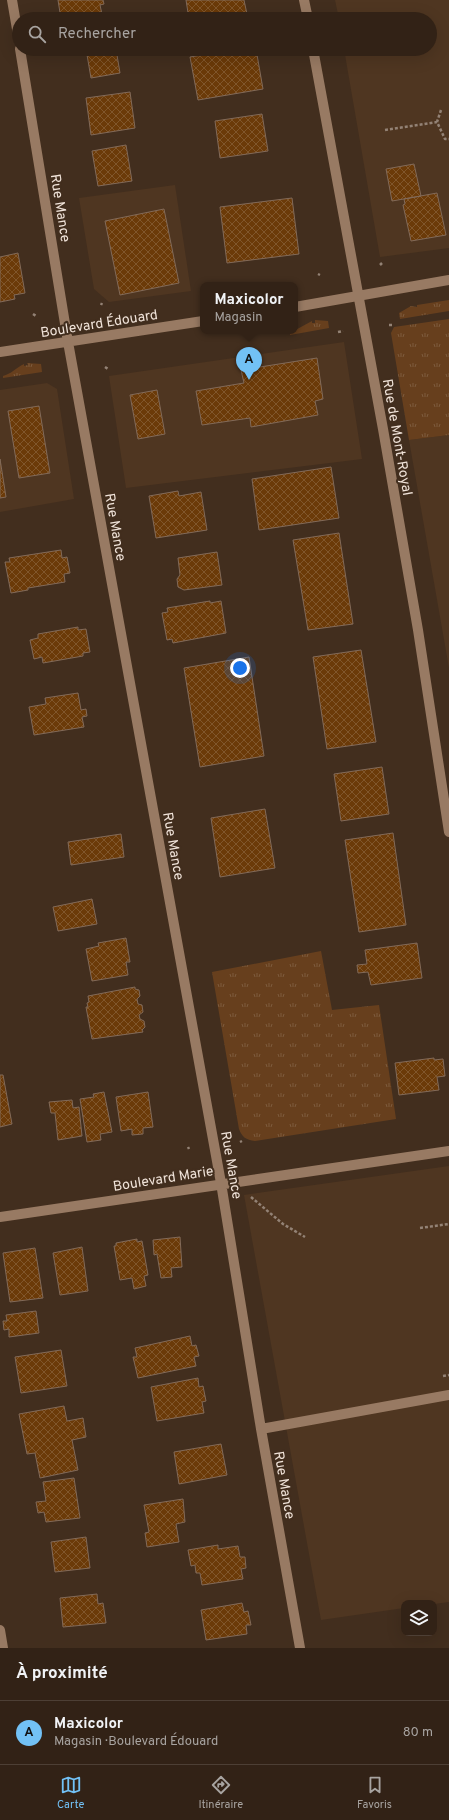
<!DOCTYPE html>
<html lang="fr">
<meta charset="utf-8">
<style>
body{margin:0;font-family:Overpass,sans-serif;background:#3a2a1f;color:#f1f3f6}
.controls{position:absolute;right:12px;bottom:12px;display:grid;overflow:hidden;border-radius:8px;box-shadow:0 4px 16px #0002}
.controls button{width:36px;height:36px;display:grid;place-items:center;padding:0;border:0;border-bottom:1px solid #4d3f35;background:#322216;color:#f1f3f6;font:20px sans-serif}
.you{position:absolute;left:240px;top:668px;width:14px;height:14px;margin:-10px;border:3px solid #fff;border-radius:50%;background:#1a73e8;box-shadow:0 0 0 6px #1a73e833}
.badge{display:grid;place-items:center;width:26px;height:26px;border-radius:50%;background:#72c1f5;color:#111;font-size:13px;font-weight:700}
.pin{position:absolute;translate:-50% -33px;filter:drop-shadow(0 1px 2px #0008)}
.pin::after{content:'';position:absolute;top:21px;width:14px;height:12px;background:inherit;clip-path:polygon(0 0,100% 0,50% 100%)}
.popup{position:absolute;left:200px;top:282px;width:98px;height:52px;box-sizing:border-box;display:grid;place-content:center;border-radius:8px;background:#322216;filter:drop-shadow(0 1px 3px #0005);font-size:13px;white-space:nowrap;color:#a8a4a1}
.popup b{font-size:15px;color:#f1f3f6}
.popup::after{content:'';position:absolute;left:50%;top:100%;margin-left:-8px;border:8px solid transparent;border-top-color:#322216}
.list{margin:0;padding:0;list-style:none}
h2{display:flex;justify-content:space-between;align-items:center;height:52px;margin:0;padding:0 16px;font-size:17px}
h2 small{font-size:13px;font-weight:400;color:#a8a4a1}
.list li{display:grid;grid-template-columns:26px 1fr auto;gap:12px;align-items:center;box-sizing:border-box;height:64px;padding:0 16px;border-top:1px solid #4d3f35}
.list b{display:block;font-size:15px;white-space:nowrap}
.list p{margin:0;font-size:13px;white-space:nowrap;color:#a8a4a1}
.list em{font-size:13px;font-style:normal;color:#a8a4a1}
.icon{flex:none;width:22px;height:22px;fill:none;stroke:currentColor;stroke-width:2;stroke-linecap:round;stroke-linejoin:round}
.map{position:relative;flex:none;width:449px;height:1648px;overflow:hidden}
.search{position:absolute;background:#322216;box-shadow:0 4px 16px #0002;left:12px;right:12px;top:12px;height:44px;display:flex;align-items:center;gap:10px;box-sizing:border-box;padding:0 14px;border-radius:22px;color:#a8a4a1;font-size:15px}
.sheet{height:116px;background:#322216}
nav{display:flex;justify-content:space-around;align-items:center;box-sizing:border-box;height:56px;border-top:1px solid #4d3f35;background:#322216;font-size:11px;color:#a8a4a1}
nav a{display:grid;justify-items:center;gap:2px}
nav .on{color:#72c1f5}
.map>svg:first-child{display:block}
</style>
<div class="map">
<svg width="449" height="1648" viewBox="0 0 449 1648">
<defs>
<pattern id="grass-tufts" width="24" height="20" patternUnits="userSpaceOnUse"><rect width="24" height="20" fill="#673f1d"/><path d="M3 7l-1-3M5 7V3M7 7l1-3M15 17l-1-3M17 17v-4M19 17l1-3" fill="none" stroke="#7d5b3d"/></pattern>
<pattern id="building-cross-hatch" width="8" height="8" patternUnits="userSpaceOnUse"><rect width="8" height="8" fill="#6b3a08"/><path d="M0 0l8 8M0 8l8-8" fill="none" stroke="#80562b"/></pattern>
</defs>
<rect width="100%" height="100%" fill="#422e1e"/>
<path fill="#4f3621" d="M335,0h114v248l-69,9 -36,-208h86v-30h-91z
M175,185l16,106 -82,11 -15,-13 -15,-91z
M344,342l18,117 -236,29 -17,-112z
M47,383l10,6 17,110 -74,13v-122z
M449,435v233l-40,-228z
M449,1166v436l-15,2v-1h-30v5l-83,12 -77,-425z"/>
<path fill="url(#grass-tufts)" d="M449,300v11l-49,8 -1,-6 12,-7 6,1v-2z
M449,319v116l-40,5 -18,-107 3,-6z
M315,320l13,1 1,7 -39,7v-2l22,-12v2h3z
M27,363l14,1 1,8 -39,6v-2c8,-2 13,-8 21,-12v2l4,-1z
M321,951l11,59 47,-5 17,114 -141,22c-9,-1 -13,-4 -16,-12l-27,-157z"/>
<path fill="url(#building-cross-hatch)" stroke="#826a59" d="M58,0h45l1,4 -4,1 3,14h-42z
M186,0h58l4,19h-59z
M86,49h30l4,24 -29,5z
M239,49h17l7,40 -65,11 -8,-43z
M130,92l5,36 -44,7 -5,-37z
M262,114l6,37 -48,7 -5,-37z
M126,145l6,36 -34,5 -6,-35z
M414,164l7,32 -29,5 -6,-32z
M437,193l9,42 -35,6 -8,-36 2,-1 -1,-5z
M292,198l7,56 -72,9 -7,-56z
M164,209l15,74 -59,12 -15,-74z
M18,253l7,40 -11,2 1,4 -15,3v-45z
M317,358l6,41 -8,2 3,14 -67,12 -1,-9 -48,7 -6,-34 48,-8 -3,-13z
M157,390l8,44 -27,5 -8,-44z
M39,406l11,67 -31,5 -11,-67z
M0,459l6,38 -6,1z
M331,467l8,51 -80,12 -7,-51z
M178,491l1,5 22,-4 6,38 -51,8 -7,-42z
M339,533l14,91 -45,6 -15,-90z
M61,550l1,8 5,-1 3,16 -6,1 1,8 -37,6v2l-17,3 -6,-31h5l-1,-4z
M217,552l5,33 -38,5 -6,-3 -1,-8 3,-4 -2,-17z
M210,601v2l11,-2 5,32 -53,10 -1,-4 -5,1 -5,-27 6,-1 -1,-4z
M78,627v3l8,-1 4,23 -7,1v3l-40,7 -1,-6 -8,2 -4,-19 8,-2v-4z
M361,650l15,92 -49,7 -14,-92z
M249,657l15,99 -64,11 -16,-99z
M78,693l3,17 5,-1 1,7 -5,1 2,10 -50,8 -5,-28 17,-3 -1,-6z
M382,767l7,47 -48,7 -7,-47z
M265,809l10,59 -55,9 -9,-59z
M393,833l13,92 -47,7 -14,-92z
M121,834l3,23 -53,8 -3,-23z
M92,899l5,25 -39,7 -5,-24z
M126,938l4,24h-4l2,13 -36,6 -6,-32 13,-3 -1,-3z
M417,943l5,35 -51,7 -3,-13 -10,1 -1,-8 10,-1 -2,-14z
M135,987v2l4,1 1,6 -3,3 1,5 4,1 1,7 -4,3 1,4 4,2 1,6 -3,3 1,2 -51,7 -6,-32h2l-1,-4 2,-1 -1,-6z
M434,1058v2l9,-1 2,17 -8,1 2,13 -40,5 -4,-32z
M0,1075h3l9,49 -12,3z
M104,1092l8,40 -12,2 1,6 -14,2 -7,-43 14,-2 -1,-3z
M148,1092l5,35 -10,1v6l-11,1v-6l-11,2 -5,-34z
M72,1100l1,8 6,-1 3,29 -24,4 -3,-27h-4l-2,-11z
M180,1237l2,30 -11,1 1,9 -11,1 -4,-24 -3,1 -1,-15z
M137,1239v3l5,-1 6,34 -4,1 2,10 -12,3 -2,-11 -12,2 -6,-34h2v-3z
M82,1247l6,44 -28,4 -7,-42z
M35,1248l8,50 -33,4 -7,-49z
M36,1311l3,22 -30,4v-8l-5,1 -1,-9h4l-1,-6z
M190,1336l2,10 4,-1 3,11 -5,1 2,9 -58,12 -5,-21h4l-2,-9z
M61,1350l6,36 -46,7 -6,-36z
M198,1378l1,9 4,-1 3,15 -4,1 2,11 -47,8 -6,-34z
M64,1406l3,15 16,-3 3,19 -14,3 6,30 -38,8 -5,-25 -8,1 -8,-40z
M221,1444l6,31 -48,9 -5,-32z
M74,1478l6,40 -34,4 -2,-10 -6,1 -2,-11 10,-1 -3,-19z
M183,1499l2,23 -9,2 3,18 -32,5 -2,-14 4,-1 -5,-27z
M86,1537l4,31 -35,4 -4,-30z
M218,1545v4l20,-3 2,11h5l1,11 -5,1 2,10 -41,6 -2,-12h-4l-1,-8 -4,1 -3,-16z
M97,1594l1,10 5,-1 3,20 -43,4 -3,-29z
M242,1603l2,9 4,-1 3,14h-5l1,9 -41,6 -5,-30z"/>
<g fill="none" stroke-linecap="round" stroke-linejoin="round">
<path stroke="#938275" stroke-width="2.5" stroke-dasharray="3 2" stroke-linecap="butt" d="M441,110l-4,12 8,17h4
M385,130l52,-8
M380,265l2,-2
M318,274l2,1
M101,305l1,-2
M33,314l3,2
M389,325h3
M338,332l5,-1
M105,367l3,2
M240,1142l2,-1
M188,1147l1,2
M251,1197l32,27 22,13
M420,1228l29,-4
M443,1376l6,-1"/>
<path stroke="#987a63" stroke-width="10" d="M12,0l7,41
M304,0l4,19
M20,49l48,293 153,841 40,246 39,219
M313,49l70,380 35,201 31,202
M295,307l154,-27
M0,352l203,-31
M0,1217l449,-66
M261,1429l188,-34
M0,1630l3,18"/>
</g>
<g text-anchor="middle" stroke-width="4" stroke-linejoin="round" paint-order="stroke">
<g font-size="14" fill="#f0e3d9" stroke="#422e1e">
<text transform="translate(61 208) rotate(81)" y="5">Rue Mance</text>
<text transform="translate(99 323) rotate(-9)" y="5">Boulevard Édouard</text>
<text transform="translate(398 437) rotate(80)" y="5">Rue de Mont-Royal</text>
<text transform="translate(116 527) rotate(80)" y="5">Rue Mance</text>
<text transform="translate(174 846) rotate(80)" y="5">Rue Mance</text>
<text transform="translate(232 1165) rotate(80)" y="5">Rue Mance</text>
<text transform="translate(163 1178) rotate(-9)" y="5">Boulevard Marie</text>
<text transform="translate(285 1485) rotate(80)" y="5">Rue Mance</text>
</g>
</g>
</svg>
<div class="controls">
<button><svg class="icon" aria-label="layers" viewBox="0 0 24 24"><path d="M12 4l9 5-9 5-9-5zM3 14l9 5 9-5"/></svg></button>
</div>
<div class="you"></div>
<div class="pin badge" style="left:249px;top:380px">A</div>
<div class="popup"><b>Maxicolor</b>Magasin</div>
<div class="search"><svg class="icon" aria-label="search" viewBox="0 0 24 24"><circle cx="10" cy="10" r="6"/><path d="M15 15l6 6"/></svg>Rechercher</div>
</div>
<section class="sheet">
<h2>À proximité<small></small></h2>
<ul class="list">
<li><span class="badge">A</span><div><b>Maxicolor</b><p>Magasin · Boulevard Édouard</p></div><em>80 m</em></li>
</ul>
</section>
<nav>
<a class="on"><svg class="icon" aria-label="map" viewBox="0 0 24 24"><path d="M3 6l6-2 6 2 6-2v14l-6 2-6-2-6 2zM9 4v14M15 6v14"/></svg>Carte</a>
<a><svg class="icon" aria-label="directions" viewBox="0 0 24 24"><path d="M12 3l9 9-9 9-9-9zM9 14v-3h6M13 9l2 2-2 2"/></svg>Itinéraire</a>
<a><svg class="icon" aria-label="saved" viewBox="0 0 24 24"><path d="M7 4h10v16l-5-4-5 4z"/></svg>Favoris</a>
</nav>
